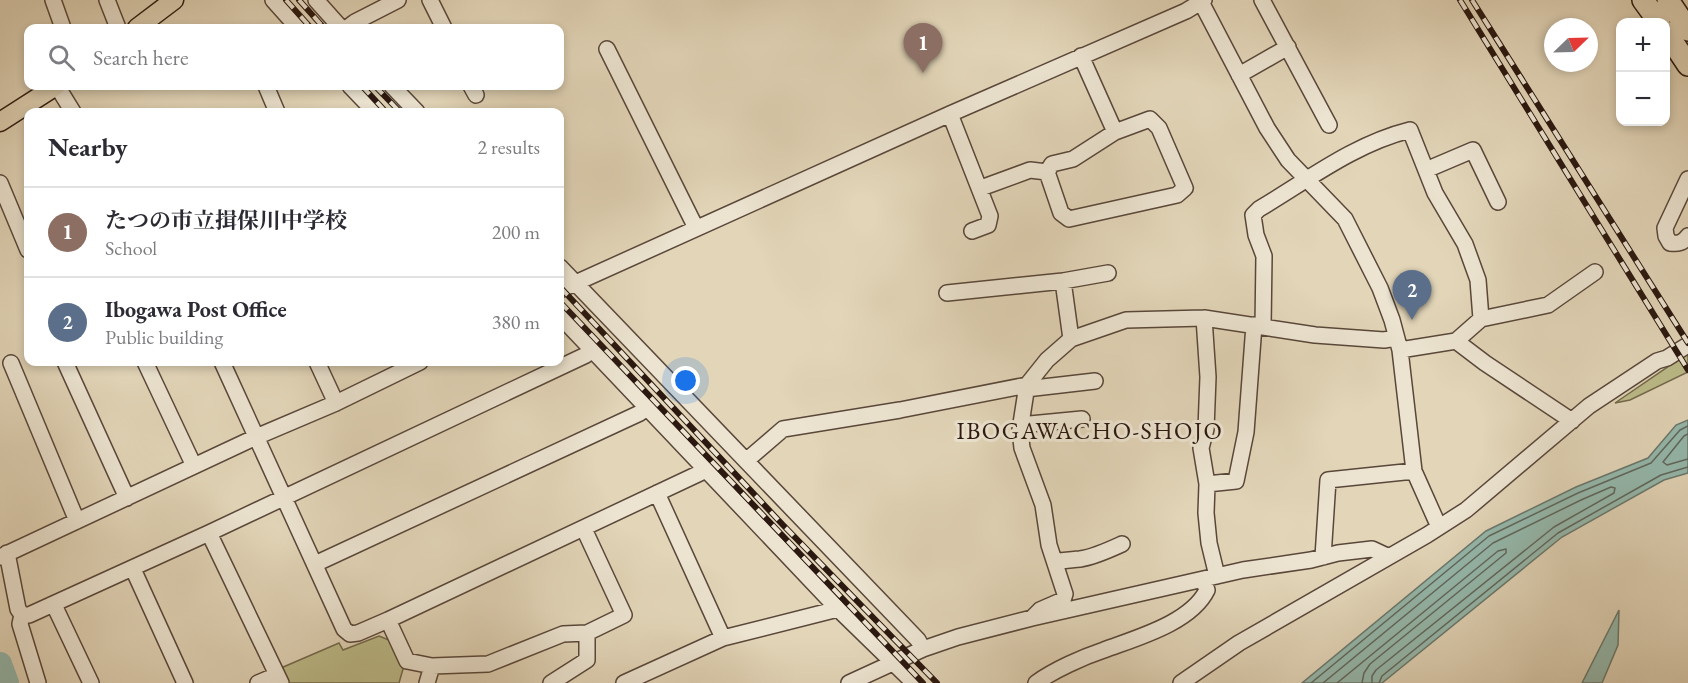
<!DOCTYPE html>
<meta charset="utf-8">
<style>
body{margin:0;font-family:"EB Garamond","Noto Serif JP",serif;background:#f7f7f7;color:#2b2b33}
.controls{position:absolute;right:18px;top:18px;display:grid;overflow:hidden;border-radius:12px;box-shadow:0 3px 9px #0003}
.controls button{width:54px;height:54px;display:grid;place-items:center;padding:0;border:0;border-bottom:2px solid #e1e1e2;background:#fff;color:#2b2b33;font:30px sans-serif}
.compass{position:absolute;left:1544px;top:18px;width:54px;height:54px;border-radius:50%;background:#fff;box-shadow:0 3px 9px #0003;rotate:67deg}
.you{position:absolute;left:686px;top:381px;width:21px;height:21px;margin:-15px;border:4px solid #fff;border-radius:50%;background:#1a73e8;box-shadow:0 0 0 9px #1a73e833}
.badge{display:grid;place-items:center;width:39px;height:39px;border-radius:50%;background:#8f2418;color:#fff;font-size:20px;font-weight:700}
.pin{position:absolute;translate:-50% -50px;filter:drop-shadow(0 2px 3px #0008)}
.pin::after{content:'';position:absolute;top:32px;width:21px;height:18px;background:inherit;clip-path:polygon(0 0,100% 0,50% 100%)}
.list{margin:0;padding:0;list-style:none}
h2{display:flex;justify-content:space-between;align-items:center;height:78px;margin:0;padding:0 24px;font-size:26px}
h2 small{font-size:20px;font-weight:400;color:#7c7c81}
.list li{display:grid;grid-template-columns:39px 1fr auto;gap:18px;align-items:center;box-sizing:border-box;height:90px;padding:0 24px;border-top:2px solid #e1e1e2}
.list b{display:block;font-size:22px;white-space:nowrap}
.list p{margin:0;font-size:20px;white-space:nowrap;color:#7c7c81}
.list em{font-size:20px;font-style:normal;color:#7c7c81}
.icon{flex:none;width:33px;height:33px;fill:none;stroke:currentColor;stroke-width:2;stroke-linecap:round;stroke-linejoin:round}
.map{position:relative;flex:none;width:1688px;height:683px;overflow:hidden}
.search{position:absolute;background:#fff;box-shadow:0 3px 9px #0003;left:24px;top:24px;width:540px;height:66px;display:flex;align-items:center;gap:15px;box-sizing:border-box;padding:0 21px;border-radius:12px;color:#7c7c81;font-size:22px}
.panel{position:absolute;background:#fff;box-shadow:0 3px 9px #0003;left:24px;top:108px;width:540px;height:258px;border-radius:12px}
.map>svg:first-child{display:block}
</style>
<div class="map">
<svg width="1688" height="683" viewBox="0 0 1688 683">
<rect width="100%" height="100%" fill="#e2d5b8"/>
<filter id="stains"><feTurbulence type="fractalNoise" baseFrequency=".00333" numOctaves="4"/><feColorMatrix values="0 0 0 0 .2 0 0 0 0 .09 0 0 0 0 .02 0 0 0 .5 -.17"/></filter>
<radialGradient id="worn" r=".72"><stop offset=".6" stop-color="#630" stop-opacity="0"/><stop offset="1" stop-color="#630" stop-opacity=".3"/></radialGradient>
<path fill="#bcbb89" stroke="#746a4c" stroke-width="1.5" d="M1688,353v19l-58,28 -15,3z
M379,636l10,4 14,29 -4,14h-111l-7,-15 58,-25 4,7z"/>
<path fill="#95b9ad" stroke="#6b796e" stroke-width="1.5" d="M1688,420v53l-24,7 -102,57 -180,146h-80l184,-152 90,-44 72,-29 28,-33z
M1619,610l-1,35 -16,38h-20z"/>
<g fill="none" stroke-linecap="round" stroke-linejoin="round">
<path stroke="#60685e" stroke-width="1.5" d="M1688,434l-4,2 -21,26 4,3 21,-6
M1311,683l178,-147 89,-43 73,-30 29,-33 8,-4
M1323,683l170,-140 88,-43 30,-13 4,1 -1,5 -60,34 -178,143 -4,6v7
M1337,683l161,-132 8,-2v4l-136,111 -6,9 -2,10
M1379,683l3,-7 176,-143 103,-58 27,-8"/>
<path stroke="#95b9ad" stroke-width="24" d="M0,664l7,19"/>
<defs>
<path id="minor" d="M53,0l10,28
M107,0l11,28
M273,0l25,28
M316,0l25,28
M430,0l14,28
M1200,0l67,128 21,32 57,59 35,69 12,32 8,30 14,121 25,56
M1262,0l67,125
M347,28l8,-6 43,-22
M607,49l89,179
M1081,56l34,76
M1239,75l49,-28
M57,86l16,26
M266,86l11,26
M350,86l25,26
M392,86l25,26
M471,86l5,9
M950,114l40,102 -2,9 -16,6
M1426,170l47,-20 25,52
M1688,179l-23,49 1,8 4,7c8,1 13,0 18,-7
M0,183l28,67
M981,188l49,-18 17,2 5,-8 21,-5 42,-27 35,-13 9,9 26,60 -8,7 -108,24 -8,-6 -14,-41
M560,267l358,373 5,9
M1063,281l8,58
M560,290l390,-176 236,-103 18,-11
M947,293l116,-12 45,-8
M560,316l278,293 76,74
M1204,318l4,59 -2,52 -5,19 6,36 -1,29 3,30 8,33
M1481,319l67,-14 47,-33
M1263,327l1,-71 -8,-21 -3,-20 6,-6c49,-29 95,-65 151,-79l25,63 30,51 13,36 3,39 -25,22
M1400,350l56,-9 29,22 87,58
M65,362l62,136
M145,362l49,104
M222,362l122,267 6,5 8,-1 30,-13 312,-147 5,-5
M317,362l19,41
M11,363l66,158
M1026,389l69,-8
M1020,430l10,-6 52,-5
M747,460l36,-31 117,-19 127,-25
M1207,484l29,-3 10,-49 8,-107
M657,493l66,145
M209,533l72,150
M7,553l11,56 4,6h7l180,-82 377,-178 5,-5
M0,557l256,-120 80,-34 84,-41
M1323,557l5,-77 86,-9
M1055,562c9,-2 16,-2 25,-3 14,-2 29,-9 42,-15
M315,564l325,-151 6,-6
M133,569l52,114
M54,605l37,78
M22,615l-2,9 18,59
M1032,618l8,-8 23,-10 2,-6 -16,-49 -6,-40 -21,-57 -2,-18 7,-45 20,-25 24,-21 55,-19 78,-2 111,17 69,5 12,-2
M388,620l19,41 25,5 56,-2 75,-30 24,-1 37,-18 -40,-86
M258,683l19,-8
M427,683l5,-17
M551,683l36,-23v-27
M624,683l99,-45 115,-29
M849,683l74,-34 35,-12 74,-19 211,-48 68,-10 27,-7 34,-4 15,7
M1036,683c18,-13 47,-26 68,-33 32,-12 87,-27 103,-60l-4,-10
M1181,683l58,-40 188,-108 39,-25 123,-104 68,-45 10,-3 21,-13"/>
<path id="major" d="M137,28l37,-28
M0,122l56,-36"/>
<path id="highway" d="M1643,0l16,22
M1668,0l20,30
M1666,32l22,33"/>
</defs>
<use href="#minor" stroke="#59473a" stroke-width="18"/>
<use href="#major" stroke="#2b1810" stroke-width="21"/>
<use href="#highway" stroke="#2b1810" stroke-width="24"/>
<use href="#minor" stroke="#ece4d1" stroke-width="15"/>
<use href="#major" stroke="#e2d5b8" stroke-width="18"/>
<use href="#highway" stroke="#e2d5b8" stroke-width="21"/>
<defs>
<path id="rail" d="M286,0l25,28
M299,0l25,28
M1460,0l228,370
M1472,0l216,343
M362,86l24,26
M375,86l25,26
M560,287l223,238 154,158
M560,302l363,381"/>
</defs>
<use href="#rail" stroke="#2b1810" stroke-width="6"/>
<use href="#rail" stroke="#ece4d1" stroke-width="4" stroke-dasharray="11" stroke-linecap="butt"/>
</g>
<g text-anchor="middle" stroke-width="6" stroke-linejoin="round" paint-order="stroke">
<g font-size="24" letter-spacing="1.5" fill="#2b1810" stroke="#ece4d1">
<text x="1090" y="439">IBOGAWACHO-SHOJO</text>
</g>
</g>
<rect width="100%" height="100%" filter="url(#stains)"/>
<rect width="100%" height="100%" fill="url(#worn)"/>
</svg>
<div class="controls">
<button>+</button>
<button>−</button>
</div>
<svg class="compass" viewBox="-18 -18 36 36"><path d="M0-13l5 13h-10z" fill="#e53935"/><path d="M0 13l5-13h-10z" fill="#7c7c81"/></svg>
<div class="you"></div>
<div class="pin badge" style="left:923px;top:73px;background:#8d6e63">1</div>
<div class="pin badge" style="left:1412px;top:320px;background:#5c6f8a">2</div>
<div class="search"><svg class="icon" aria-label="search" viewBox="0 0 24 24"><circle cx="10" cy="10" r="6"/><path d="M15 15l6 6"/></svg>Search here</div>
<section class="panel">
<h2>Nearby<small>2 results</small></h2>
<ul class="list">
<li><span class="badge" style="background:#8d6e63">1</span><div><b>たつの市立揖保川中学校</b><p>School</p></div><em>200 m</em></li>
<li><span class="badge" style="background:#5c6f8a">2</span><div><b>Ibogawa Post Office</b><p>Public building</p></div><em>380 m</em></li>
</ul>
</section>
</div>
